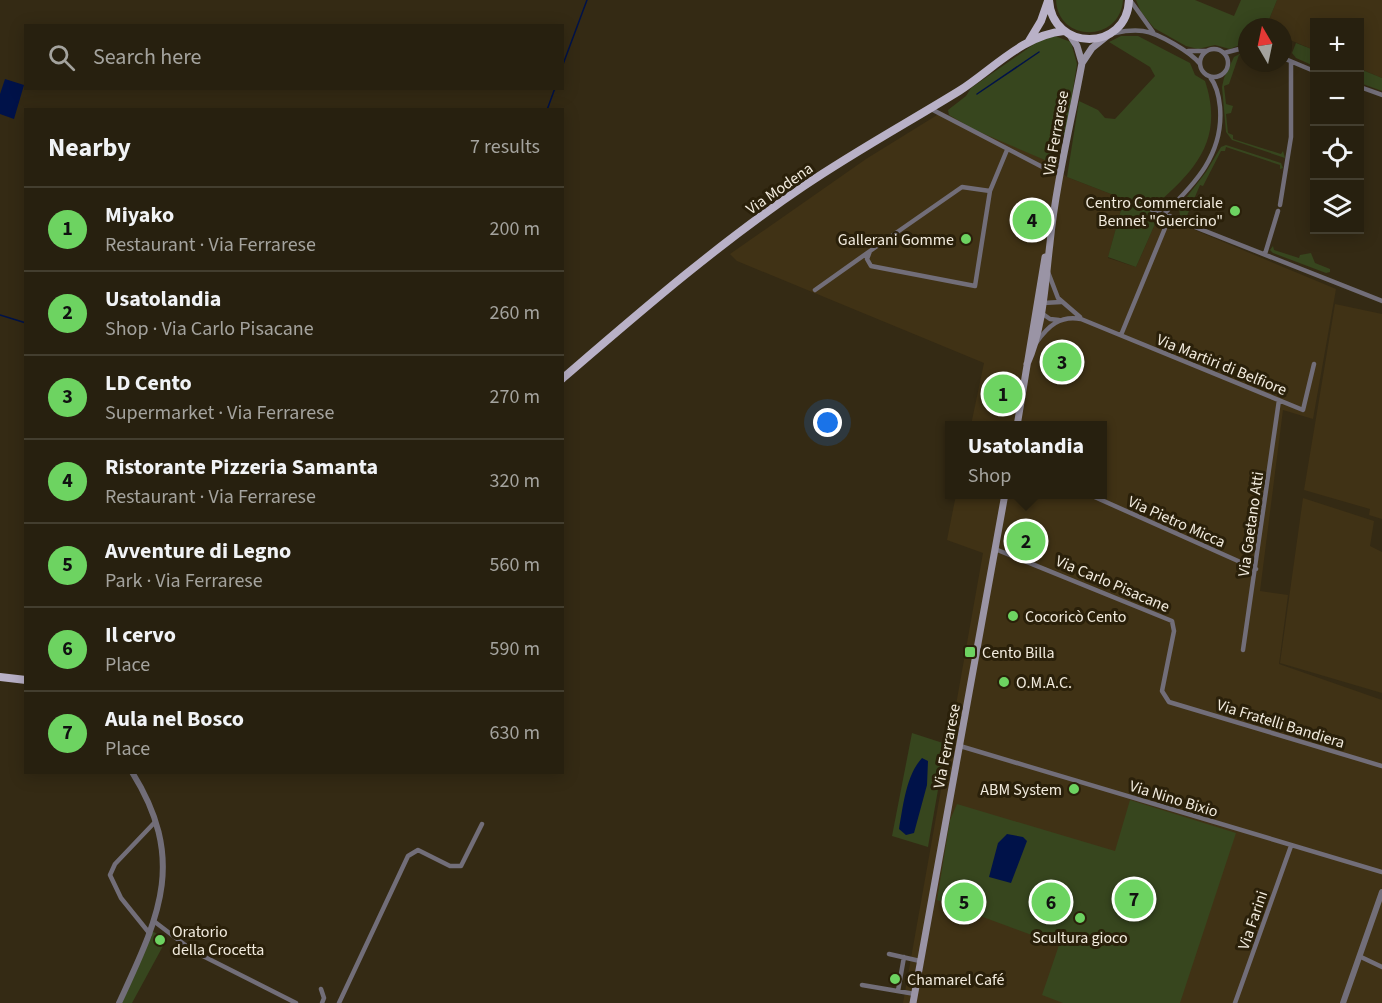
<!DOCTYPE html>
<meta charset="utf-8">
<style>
body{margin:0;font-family:"Source Sans 3",sans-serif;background:#332d1d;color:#f1f3f6}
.controls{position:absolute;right:18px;top:18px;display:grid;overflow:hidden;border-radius:0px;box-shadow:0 3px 15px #0003}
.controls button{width:54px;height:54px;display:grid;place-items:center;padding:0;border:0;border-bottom:2px solid #433e2f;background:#27200f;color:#f1f3f6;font:30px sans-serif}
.compass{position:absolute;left:1238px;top:18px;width:54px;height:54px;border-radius:50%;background:#27200f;box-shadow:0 3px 15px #0003;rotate:351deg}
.you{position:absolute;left:828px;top:423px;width:21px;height:21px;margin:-15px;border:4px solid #fff;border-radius:50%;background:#1a73e8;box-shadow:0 0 0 9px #1a73e833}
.badge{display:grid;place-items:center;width:39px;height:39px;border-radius:50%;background:#6dd361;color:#111;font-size:20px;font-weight:700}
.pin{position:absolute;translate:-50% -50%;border:3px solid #fff;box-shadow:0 2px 6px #0006}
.popup{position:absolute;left:945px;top:421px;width:162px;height:78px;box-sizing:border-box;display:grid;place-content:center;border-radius:0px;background:#27200f;filter:drop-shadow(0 2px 4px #0005);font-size:20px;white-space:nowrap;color:#a4a39e}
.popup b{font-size:22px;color:#f1f3f6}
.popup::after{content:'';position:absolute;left:50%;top:100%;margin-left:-12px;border:12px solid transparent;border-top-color:#27200f}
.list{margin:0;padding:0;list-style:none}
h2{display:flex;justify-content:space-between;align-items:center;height:78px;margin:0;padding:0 24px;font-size:26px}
h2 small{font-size:20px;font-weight:400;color:#a4a39e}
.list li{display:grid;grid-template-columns:39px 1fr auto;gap:18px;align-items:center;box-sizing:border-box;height:84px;padding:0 24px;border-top:2px solid #433e2f}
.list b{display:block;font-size:22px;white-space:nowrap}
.list p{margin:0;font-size:20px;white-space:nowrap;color:#a4a39e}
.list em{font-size:20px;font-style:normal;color:#a4a39e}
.icon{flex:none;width:33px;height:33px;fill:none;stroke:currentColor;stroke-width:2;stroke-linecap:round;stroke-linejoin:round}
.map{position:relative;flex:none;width:1382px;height:1003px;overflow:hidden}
.search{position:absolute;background:#27200f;box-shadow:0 3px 15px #0003;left:24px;top:24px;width:540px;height:66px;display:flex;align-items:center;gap:15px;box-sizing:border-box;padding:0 21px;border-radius:0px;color:#a4a39e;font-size:22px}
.panel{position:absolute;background:#27200f;box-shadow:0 3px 15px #0003;left:24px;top:108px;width:540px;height:666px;border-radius:0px}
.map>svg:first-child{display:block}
</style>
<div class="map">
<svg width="1382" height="1003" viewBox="0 0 1382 1003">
<rect width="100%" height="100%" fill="#342a14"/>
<path fill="#403215" d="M1277,0h105v78l-22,-9v-47h-46v28l-31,-13v-10h-17z
M942,112l105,49 20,16 57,22 -16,59 28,9 23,-52 177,74 -23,130 -30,-9 -23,181 28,4 -9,69 103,36v303h-479l80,-450 -36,-13 9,-45 146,-1v-68l-131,-1 13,-62 -247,-102 -7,-7 136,-95z
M1335,304l47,10v205l-13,-4 1,-6 -66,-19z
M1303,498l71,23 -4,25 12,6v141l-102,-30z"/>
<path fill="#37461e" d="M1056,0h67c-3,43 -65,43 -67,0z
M1136,0h59l39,16 7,-16h36l-11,27h-19v15l-17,7 -15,-4 -17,4 -12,-3 -32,-18 -13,-16z
M1055,36l16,6 6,22 -11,69 -6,5 -6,22 -7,1 -72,-31 -26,-15 -1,-5 18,-14 5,-8 66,-46z
M1121,36h17l52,27 5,12 10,6c20,60 -11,91 -54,128l8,6 -23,52 -28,-10 16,-58 -57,-22 12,-76 19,9 7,8 10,1 40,-43 -5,-9 -41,-25z
M1296,43l18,7v16l-18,-8 -4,-5z
M1247,50v7l-8,-2 -10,29 -5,2 2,18 7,2 -2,7 -5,1 2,19 5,2v4l48,15 2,-3 2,7 -53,-18 -6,-8 -4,-45 2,-9 10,-21z
M1360,69l22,9v13l-22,-8z
M1226,145l55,18 2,5 -3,1v-4l-54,-18 -1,4h-4l-18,35 -3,-1 -14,33 -6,-2 -1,-9 27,-35 15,-25z
M1273,246l1,4 25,8 1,-3 11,-2 4,10 15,6v3l-4,1 -53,-20 -3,-3z
M912,733l34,11 -18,103 -36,-11z
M1130,800l106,33 -56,170h-117l-21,-8 17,-50 -122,-45 13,-80 7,-16 158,47z
M152,931l7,4 -3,6 7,5 -31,57h-10z"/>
<path fill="#001249" d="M5,79l19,6 -10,34 -14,-5v-20z
M922,758l6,3 -1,24 -13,48 -8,2 -7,-6c4,-22 7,-54 23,-71z
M1007,834l16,3 4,4 -16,42 -22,-6 9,-34z"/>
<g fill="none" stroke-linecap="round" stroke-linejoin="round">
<path stroke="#001249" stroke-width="1.5" d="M562,67l25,-67
M977,94l62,-42
M547,110l8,-22
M0,315l26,8"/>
<path stroke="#726e79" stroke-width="4.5" d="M1130,0l23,32
M1115,33c9,-2 19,-3 28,-2 15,2 48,21 57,33
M1200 63a14 14 0 1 1 28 0a14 14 0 1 1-28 0Z
M1188,51h18
M1224,53l23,-6
M1283,58l31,13
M1360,87l22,8
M931,109l121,63 10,-2
M1044,166h10l7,4
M990,191l-28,-4 -92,64 -3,8 4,7 104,20 15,-95 17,-41
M1280,205l11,-68v-75
M1152,210l230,91
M1164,214c31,-30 60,-60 56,-107 -1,-11 -3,-21 -10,-30
M1265,254l13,-43
M1048,272l10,26 22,19
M815,290l55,-39
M1043,303l18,-1
M1040,312l10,7 9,1
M1121,335l49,-119
M1036,343c12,-17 24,-28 45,-24l222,91 11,-46
M1088,494l168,75
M995,549l177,72 2,10 -12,60 7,11 213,64
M1243,650l36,-250
M960,746l422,126
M155,922l38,29 103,52
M150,934l-29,-36 -11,-23 5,-11 40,-42
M889,954l31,7
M1361,957l21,10
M862,985l53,9
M321,989l3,9 -2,5
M898,991l6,-34
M339,1003l69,-147 10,-6 32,16h11l21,-42
M1235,1003l56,-157"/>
<path stroke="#726e79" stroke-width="6" d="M119,1003c39,-85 69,-141 13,-231
M1343,1003l39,-111"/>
<path stroke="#9a94a5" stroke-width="7" d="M1070,35l7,11 5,17
M1027,364c17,-38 18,-80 23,-121 6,-60 21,-120 32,-180l10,-15 15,-12
M1017,426l28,-169
M913,1003l92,-509"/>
<path stroke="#b9b1c7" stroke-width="8" d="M1049,0c3,52 78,52 80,0
M1029,41l12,-20 7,-20
M562,379c79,-68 156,-135 242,-193 50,-34 103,-63 155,-95 33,-21 64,-56 105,-60
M0,677l26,3"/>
</g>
<g fill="#6dd361" stroke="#2a200a" stroke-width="2">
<circle cx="1235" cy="211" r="6"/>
<circle cx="966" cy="239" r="6"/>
<circle cx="1013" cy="616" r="6"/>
<rect x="964" y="646" width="12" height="12" rx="3"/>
<circle cx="1004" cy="682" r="6"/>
<circle cx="1074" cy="789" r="6"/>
<circle cx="1080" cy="918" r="6"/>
<circle cx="160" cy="940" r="6"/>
<circle cx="895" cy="979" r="6"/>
</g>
<g text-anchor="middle" stroke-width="6" stroke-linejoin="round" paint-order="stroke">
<g font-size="16" fill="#f2ebde" stroke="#2a200a">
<text transform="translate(1055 133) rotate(-80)" y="6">Via Ferrarese</text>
<text transform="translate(779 188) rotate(-35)" y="6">Via Modena</text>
<text transform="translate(1222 364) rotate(22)" y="6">Via Martiri di Belfiore</text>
<text transform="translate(1177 521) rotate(24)" y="6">Via Pietro Micca</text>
<text transform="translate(1250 524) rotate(-82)" y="6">Via Gaetano Atti</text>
<text transform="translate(1113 583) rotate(23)" y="6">Via Carlo Pisacane</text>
<text transform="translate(1281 723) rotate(17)" y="6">Via Fratelli Bandiera</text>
<text transform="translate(946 746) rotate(-79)" y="6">Via Ferrarese</text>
<text transform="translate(1174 798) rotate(17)" y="6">Via Nino Bixio</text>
<text transform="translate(1252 920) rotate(-71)" y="6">Via Farini</text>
</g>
<g font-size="16" fill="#f2ebde" stroke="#2a200a" text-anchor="start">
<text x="1223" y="208" text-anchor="end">Centro Commerciale<tspan x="1223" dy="18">Bennet "Guercino"</tspan></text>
<text x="954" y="245" text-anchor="end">Gallerani Gomme</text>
<text x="1025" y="622">Cocoricò Cento</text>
<text x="982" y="658">Cento Billa</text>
<text x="1016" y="688">O.M.A.C.</text>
<text x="1062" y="795" text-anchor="end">ABM System</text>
<text x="172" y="937">Oratorio<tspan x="172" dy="18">della Crocetta</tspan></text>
<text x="1080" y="943" text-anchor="middle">Scultura gioco</text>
<text x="907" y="985">Chamarel Café</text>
</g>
</g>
</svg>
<div class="controls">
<button>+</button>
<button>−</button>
<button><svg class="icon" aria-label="locate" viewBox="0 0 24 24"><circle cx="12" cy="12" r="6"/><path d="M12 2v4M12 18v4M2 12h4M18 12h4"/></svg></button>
<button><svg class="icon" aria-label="layers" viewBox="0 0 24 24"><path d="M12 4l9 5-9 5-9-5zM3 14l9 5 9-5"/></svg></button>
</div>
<svg class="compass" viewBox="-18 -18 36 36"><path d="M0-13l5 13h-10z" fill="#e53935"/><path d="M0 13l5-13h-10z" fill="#a4a39e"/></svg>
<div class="you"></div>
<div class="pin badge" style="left:1003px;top:394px">1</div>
<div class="pin badge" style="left:1026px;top:541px">2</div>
<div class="popup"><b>Usatolandia</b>Shop</div>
<div class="pin badge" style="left:1062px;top:362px">3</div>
<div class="pin badge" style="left:1032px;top:220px">4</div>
<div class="pin badge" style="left:964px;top:902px">5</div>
<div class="pin badge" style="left:1051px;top:902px">6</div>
<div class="pin badge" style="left:1134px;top:899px">7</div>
<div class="search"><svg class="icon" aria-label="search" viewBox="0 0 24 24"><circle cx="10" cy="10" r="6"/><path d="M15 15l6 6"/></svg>Search here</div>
<section class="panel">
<h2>Nearby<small>7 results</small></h2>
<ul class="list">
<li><span class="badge">1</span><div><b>Miyako</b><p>Restaurant · Via Ferrarese</p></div><em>200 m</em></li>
<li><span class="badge">2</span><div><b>Usatolandia</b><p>Shop · Via Carlo Pisacane</p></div><em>260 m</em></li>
<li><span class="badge">3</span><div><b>LD Cento</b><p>Supermarket · Via Ferrarese</p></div><em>270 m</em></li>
<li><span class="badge">4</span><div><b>Ristorante Pizzeria Samanta</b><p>Restaurant · Via Ferrarese</p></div><em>320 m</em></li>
<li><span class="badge">5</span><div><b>Avventure di Legno</b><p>Park · Via Ferrarese</p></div><em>560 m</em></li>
<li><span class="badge">6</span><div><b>Il cervo</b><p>Place</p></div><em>590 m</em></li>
<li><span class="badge">7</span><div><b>Aula nel Bosco</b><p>Place</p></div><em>630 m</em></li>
</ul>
</section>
</div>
